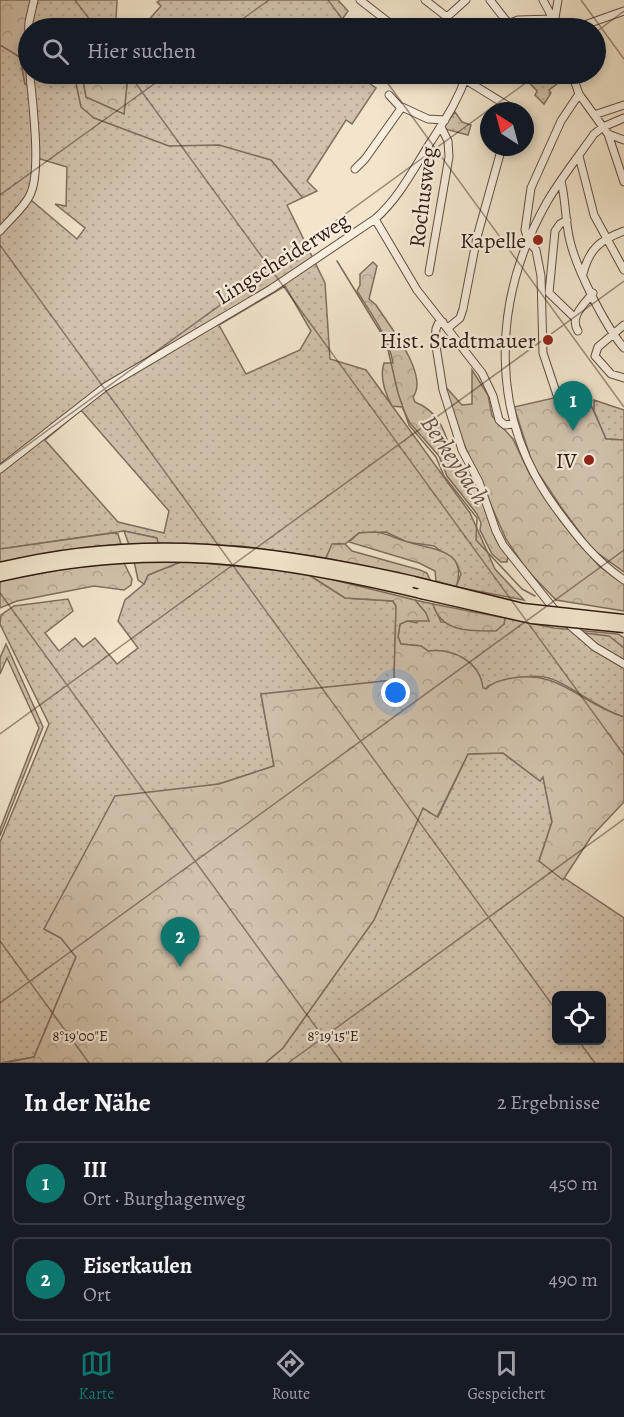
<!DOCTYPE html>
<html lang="de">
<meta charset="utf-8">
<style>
body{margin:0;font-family:Alegreya,serif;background:#20242c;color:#f1f3f6}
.controls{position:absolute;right:18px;bottom:18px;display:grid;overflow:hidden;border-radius:9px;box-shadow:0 3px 9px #0003}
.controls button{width:54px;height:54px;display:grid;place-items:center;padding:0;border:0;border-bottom:2px solid #363941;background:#171b24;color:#f1f3f6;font:30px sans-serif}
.compass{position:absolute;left:480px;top:102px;width:54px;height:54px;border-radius:50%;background:#171b24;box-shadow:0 3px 9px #0003;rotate:324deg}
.you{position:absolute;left:396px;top:693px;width:21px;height:21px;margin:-15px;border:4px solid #fff;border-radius:50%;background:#1a73e8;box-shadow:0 0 0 9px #1a73e833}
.badge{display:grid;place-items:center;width:39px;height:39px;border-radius:50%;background:#0f766e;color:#fff;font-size:20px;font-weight:700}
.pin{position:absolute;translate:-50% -50px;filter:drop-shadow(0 2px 3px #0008)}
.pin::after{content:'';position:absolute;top:32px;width:21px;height:18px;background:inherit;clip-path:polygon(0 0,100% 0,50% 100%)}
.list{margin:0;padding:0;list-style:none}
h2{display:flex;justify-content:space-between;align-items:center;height:78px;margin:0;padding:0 24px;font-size:26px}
h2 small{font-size:20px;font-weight:400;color:#9ea1a6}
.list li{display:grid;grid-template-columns:39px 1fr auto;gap:18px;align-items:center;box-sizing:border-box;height:84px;margin:0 12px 12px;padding:0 12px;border:2px solid #363941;border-radius:9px}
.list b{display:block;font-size:22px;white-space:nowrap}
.list p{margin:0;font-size:20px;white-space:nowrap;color:#9ea1a6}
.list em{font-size:20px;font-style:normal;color:#9ea1a6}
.icon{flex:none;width:33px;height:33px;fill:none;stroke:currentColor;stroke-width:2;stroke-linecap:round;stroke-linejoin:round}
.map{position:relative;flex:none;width:624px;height:1063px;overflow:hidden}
.search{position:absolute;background:#171b24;box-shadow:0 3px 9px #0003;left:18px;right:18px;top:18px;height:66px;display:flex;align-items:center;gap:15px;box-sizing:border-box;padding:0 21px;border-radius:33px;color:#9ea1a6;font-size:22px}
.sheet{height:270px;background:#171b24}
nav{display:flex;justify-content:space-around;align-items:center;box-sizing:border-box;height:84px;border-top:2px solid #363941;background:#171b24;font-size:16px;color:#9ea1a6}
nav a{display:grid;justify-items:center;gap:3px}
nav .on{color:#0f766e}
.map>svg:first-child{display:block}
</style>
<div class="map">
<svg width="624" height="1063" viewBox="0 0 624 1063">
<defs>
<pattern id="grass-dots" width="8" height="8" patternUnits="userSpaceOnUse" patternTransform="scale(1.5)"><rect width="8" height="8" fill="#d1c2ac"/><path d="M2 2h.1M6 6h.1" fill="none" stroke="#b4a693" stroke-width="1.8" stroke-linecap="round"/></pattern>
<pattern id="forest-crowns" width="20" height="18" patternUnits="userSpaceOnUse" patternTransform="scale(1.5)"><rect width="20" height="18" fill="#d1c2ac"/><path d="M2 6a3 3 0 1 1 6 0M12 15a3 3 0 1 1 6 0" fill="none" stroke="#b4a693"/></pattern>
</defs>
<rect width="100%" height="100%" fill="#f2e5cc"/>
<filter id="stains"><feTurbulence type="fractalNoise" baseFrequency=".00333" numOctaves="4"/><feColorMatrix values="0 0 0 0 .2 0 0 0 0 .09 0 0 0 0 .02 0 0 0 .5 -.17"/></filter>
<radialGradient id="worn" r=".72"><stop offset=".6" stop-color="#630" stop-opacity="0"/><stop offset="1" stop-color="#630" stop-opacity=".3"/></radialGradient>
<path fill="url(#grass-dots)" stroke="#806e5f" stroke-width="1.5" fill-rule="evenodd" d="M32,0h85l-1,20 30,3 15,-17 -4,-4 3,-2h178l10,11 -10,14 4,3h-314v46h54l4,23 38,17 4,-40h228l20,14 -24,36 -6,-4 -39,61 10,10 -30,14 38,78 5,76 36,11 104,143 25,56 29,31 -68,-13 5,-13 -5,-11 -22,-17 -27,-4 -21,-10 -27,1 -14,11h-12l-7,14 -84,-12 -84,-3 -2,-5 -32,-7 -124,18v-504l20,12 5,27 4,2 -4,-47zM37,158l30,9 -1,39 -11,-2 30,24 -8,11 -46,-39zM285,286l26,45 -11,19 -54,24 -27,-49zM81,410l88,101 -5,22 -46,-11 -73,-82z
M521,74h23l3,4 5,-2 5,8 -8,6 2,3 -7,11 -9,-9 2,-4z
M455,112l7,10 9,3 -3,10 -23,-6 -1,-3z
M594,400l30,10v30l-18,-1 -12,-28z
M183,561l123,12 39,25 48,3 3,5 -2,74 -133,15 13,71 -55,18 -39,6 -136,139 17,9 15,19 -42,100 -34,6v-221l49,-118 -49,-100 1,-9 13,-9 54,-7 5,12 -28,22 14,18 16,-13 8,9 12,-9 22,26 21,-16 -20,-27 7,-21 19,-16 4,-9z
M415,600l18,4 8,18 63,2 1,-6 49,10 64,6 6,4v79c-25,-7 -61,-38 -80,-40 -20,-3 -37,3 -56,9l-2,3 -4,-1c-2,-27 -31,-40 -54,-37l-7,-5 -20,-2 -3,-7 2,-13 7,-3 10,2 4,-13z
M6,644l37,83 -43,109v-7l39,-101 -32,-70 -7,16v-16z
M503,753l37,28 3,-5 9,46 -13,39 85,57v145h-359l18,-15 91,-128 49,-112 15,9 30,-63zM556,996h46v44h-46z"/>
<path fill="url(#forest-crowns)" stroke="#806e5f" stroke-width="1.5" d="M0,0h32l-7,39 5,47 -5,-2 -5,-27 -20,-12z
M82,74h46l-4,40 -38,-17z
M373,262l4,4 -8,33 7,6c12,19 54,70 37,92l2,5c38,15 29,54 50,76l7,-3 36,81 -1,6h-6l-9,-8 -12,-24 1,-7 -4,-9 -30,-38 -8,-20 -29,-33 -8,-16 -10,-1c-7,-13 -13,-28 -8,-43h9c-5,-27 -21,-48 -36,-72l3,-6v-11z
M472,370l16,25 4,21 21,23 16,34 32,48 38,45 25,18v27l-68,-11 -30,-31 -20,-30 -42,-95 -20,-59 18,20 10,-1z
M580,392l11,13 15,34 18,1v132l-32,-23 -31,-42 -28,-42 -19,-58z
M124,531l33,7 1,5 -29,2z
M372,532c15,0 23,7 36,10 24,8 61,7 48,45l-20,-6 -1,-10 -16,-8 -70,-21 10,-9z
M113,533l5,1 3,10 -44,5 -77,16v-16z
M332,544h13l7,7 68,19 7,3 3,7 -104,-22z
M134,561h49l-35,14 -4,9 -6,-4z
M116,563h8l8,16 -1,6 -7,5 -30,-4 -77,15 -17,7v-27l64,-12z
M306,573l109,27 11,13 3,8h-22l-7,3 -2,13 3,7 20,2 7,5c24,-3 52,10 55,37l3,1c5,-6 13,-8 21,-10 52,-12 71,24 117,38v85l-33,35 -28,43 -24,-19 13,-39 -9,-45 -3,4 -37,-28 -35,1 -31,63 -14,-9 -49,112 -91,128 -18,15h-261l30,-6 42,-100 -15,-19 -17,-9 71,-133 104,-12 55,-18 -13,-72 133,-14 2,-74 -3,-5 -48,-3z
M433,604l72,14 -1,6 -8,7c-25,0 -55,2 -63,-27z"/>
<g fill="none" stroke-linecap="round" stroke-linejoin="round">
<path stroke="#7d6a5c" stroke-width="1.5" d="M74,74l7,33 13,11 75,28 50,-1 52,15 31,37
M337,261l49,80 12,52 11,32 27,32 8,19 33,42 -1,22 46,49 13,7
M584,633l25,3 15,12"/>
<defs>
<path id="minor" d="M360,0l36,28
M425,0l22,17 19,-17
M490,0l18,23
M543,0l15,28
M555,18l3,-18
M498,28l20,-8 36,-1
M576,28l48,-17
M28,48l1,-26 5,-22
M456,74l60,37
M572,74l7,20 29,40 16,48
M389,95l11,12
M594,115l30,-10
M624,118l-21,9 -9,7c-16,23 -33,44 -47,68 -56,99 -59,217 11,309 20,27 38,50 66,69
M608,134l16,6
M579,156l15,59 30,55
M355,169l10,-10 37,-52 26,12 17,1
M561,181c5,20 4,40 9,60 7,29 35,85 54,107
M375,219l42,71 65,83 11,23 6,24 6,5 8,-1
M567,220l-7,4 -5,7 -6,62 26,25
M0,231c9,-11 24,-23 30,-36 12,-24 2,-94 0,-121
M429,272l20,-115 -1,-16 -7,-14
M583,274c6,-25 17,-34 41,-43
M443,322l-5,2 -2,5 -1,11 8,50 19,60 17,32 17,49 7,14 55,69
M624,325l-26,22 -3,9 16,18 13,4
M448,328l12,-10 3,-9 14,-72 25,-90
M578,331c-9,-14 6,-27 15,-38
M560,404l-17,-51 -2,-77 -5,-26 -7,-8 -4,-12 6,-42 30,-67 18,-27
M0,469l105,-82 166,-98 104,-70c24,-21 38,-49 55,-76 16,-25 27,-40 37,-69
M566,622l29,25 29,17"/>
<path id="highway" d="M0,568c144,-35 272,-18 414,14
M0,576c149,-36 275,-18 421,17"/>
</defs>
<use href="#minor" stroke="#604d40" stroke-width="9"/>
<use href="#highway" stroke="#301a12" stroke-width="13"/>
<use href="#minor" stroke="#f7eede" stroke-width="7"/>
<use href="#highway" stroke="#f2e5cc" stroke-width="10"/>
<defs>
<path id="highway-bridge" d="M414,582l109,27 101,11
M421,593l111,25 92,9"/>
</defs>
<use href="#highway-bridge" stroke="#301a12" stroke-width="13" stroke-linecap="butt"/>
<use href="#highway-bridge" stroke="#f2e5cc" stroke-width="10"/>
</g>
<path fill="none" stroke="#301a12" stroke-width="1.5" stroke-opacity="0.45" d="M75,0l21,28M328,0l21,28M581,0l43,59M230,28l39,-28M596,32l28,-21M129,74l495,681M381,74l243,333M0,195l168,-121M0,245l556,765M0,465l538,-391M0,593l342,470M0,734l624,-453M0,941l89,122M0,1003l624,-453M578,1040l17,23M288,1063l336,-244"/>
<g fill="#8f2418" stroke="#f7eede" stroke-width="2">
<circle cx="538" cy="240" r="6"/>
<circle cx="548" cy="340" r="6"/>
<circle cx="589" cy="460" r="6"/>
</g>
<g text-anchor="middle" stroke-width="4.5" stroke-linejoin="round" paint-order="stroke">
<g font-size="22" fill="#301a12" stroke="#f7eede">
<text transform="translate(422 197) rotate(-83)" y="8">Rochusweg</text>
<text transform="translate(282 258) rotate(-32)" y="8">Lingscheiderweg</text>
</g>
<g font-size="22" fill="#301a12" stroke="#f7eede" text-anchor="end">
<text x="526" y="248">Kapelle</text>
<text x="536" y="348">Hist. Stadtmauer</text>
<text x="577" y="468">IV</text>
</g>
<g font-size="24" font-style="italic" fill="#635043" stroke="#f7eede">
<text transform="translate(455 460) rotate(56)" y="8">Berkeybach</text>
</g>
</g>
<g font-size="15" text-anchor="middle" fill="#301a12" stroke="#f7eede" stroke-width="4.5" stroke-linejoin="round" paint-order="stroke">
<text x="80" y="1041">8°19'00"E</text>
<text x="333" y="1041">8°19'15"E</text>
</g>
<rect width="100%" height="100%" filter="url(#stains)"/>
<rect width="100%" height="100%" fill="url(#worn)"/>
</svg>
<div class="controls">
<button><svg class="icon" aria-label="locate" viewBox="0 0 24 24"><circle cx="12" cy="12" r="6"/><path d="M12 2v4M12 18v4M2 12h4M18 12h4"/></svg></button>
</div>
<svg class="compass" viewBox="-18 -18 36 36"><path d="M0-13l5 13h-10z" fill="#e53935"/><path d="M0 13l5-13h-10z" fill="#9ea1a6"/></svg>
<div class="you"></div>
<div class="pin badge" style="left:573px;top:431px">1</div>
<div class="pin badge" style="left:180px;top:967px">2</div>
<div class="search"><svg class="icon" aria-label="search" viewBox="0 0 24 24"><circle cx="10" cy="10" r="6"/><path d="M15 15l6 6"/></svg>Hier suchen</div>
</div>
<section class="sheet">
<h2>In der Nähe<small>2 Ergebnisse</small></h2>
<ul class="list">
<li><span class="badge">1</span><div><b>III</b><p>Ort · Burghagenweg</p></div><em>450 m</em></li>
<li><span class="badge">2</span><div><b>Eiserkaulen</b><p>Ort</p></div><em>490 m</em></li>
</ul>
</section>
<nav>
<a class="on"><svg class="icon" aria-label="map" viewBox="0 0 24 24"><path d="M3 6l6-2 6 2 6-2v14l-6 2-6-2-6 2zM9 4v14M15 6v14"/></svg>Karte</a>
<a><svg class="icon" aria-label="directions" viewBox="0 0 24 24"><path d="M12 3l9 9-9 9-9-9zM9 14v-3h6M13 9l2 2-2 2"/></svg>Route</a>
<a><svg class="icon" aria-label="saved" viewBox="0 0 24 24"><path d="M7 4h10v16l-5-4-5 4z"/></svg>Gespeichert</a>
</nav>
